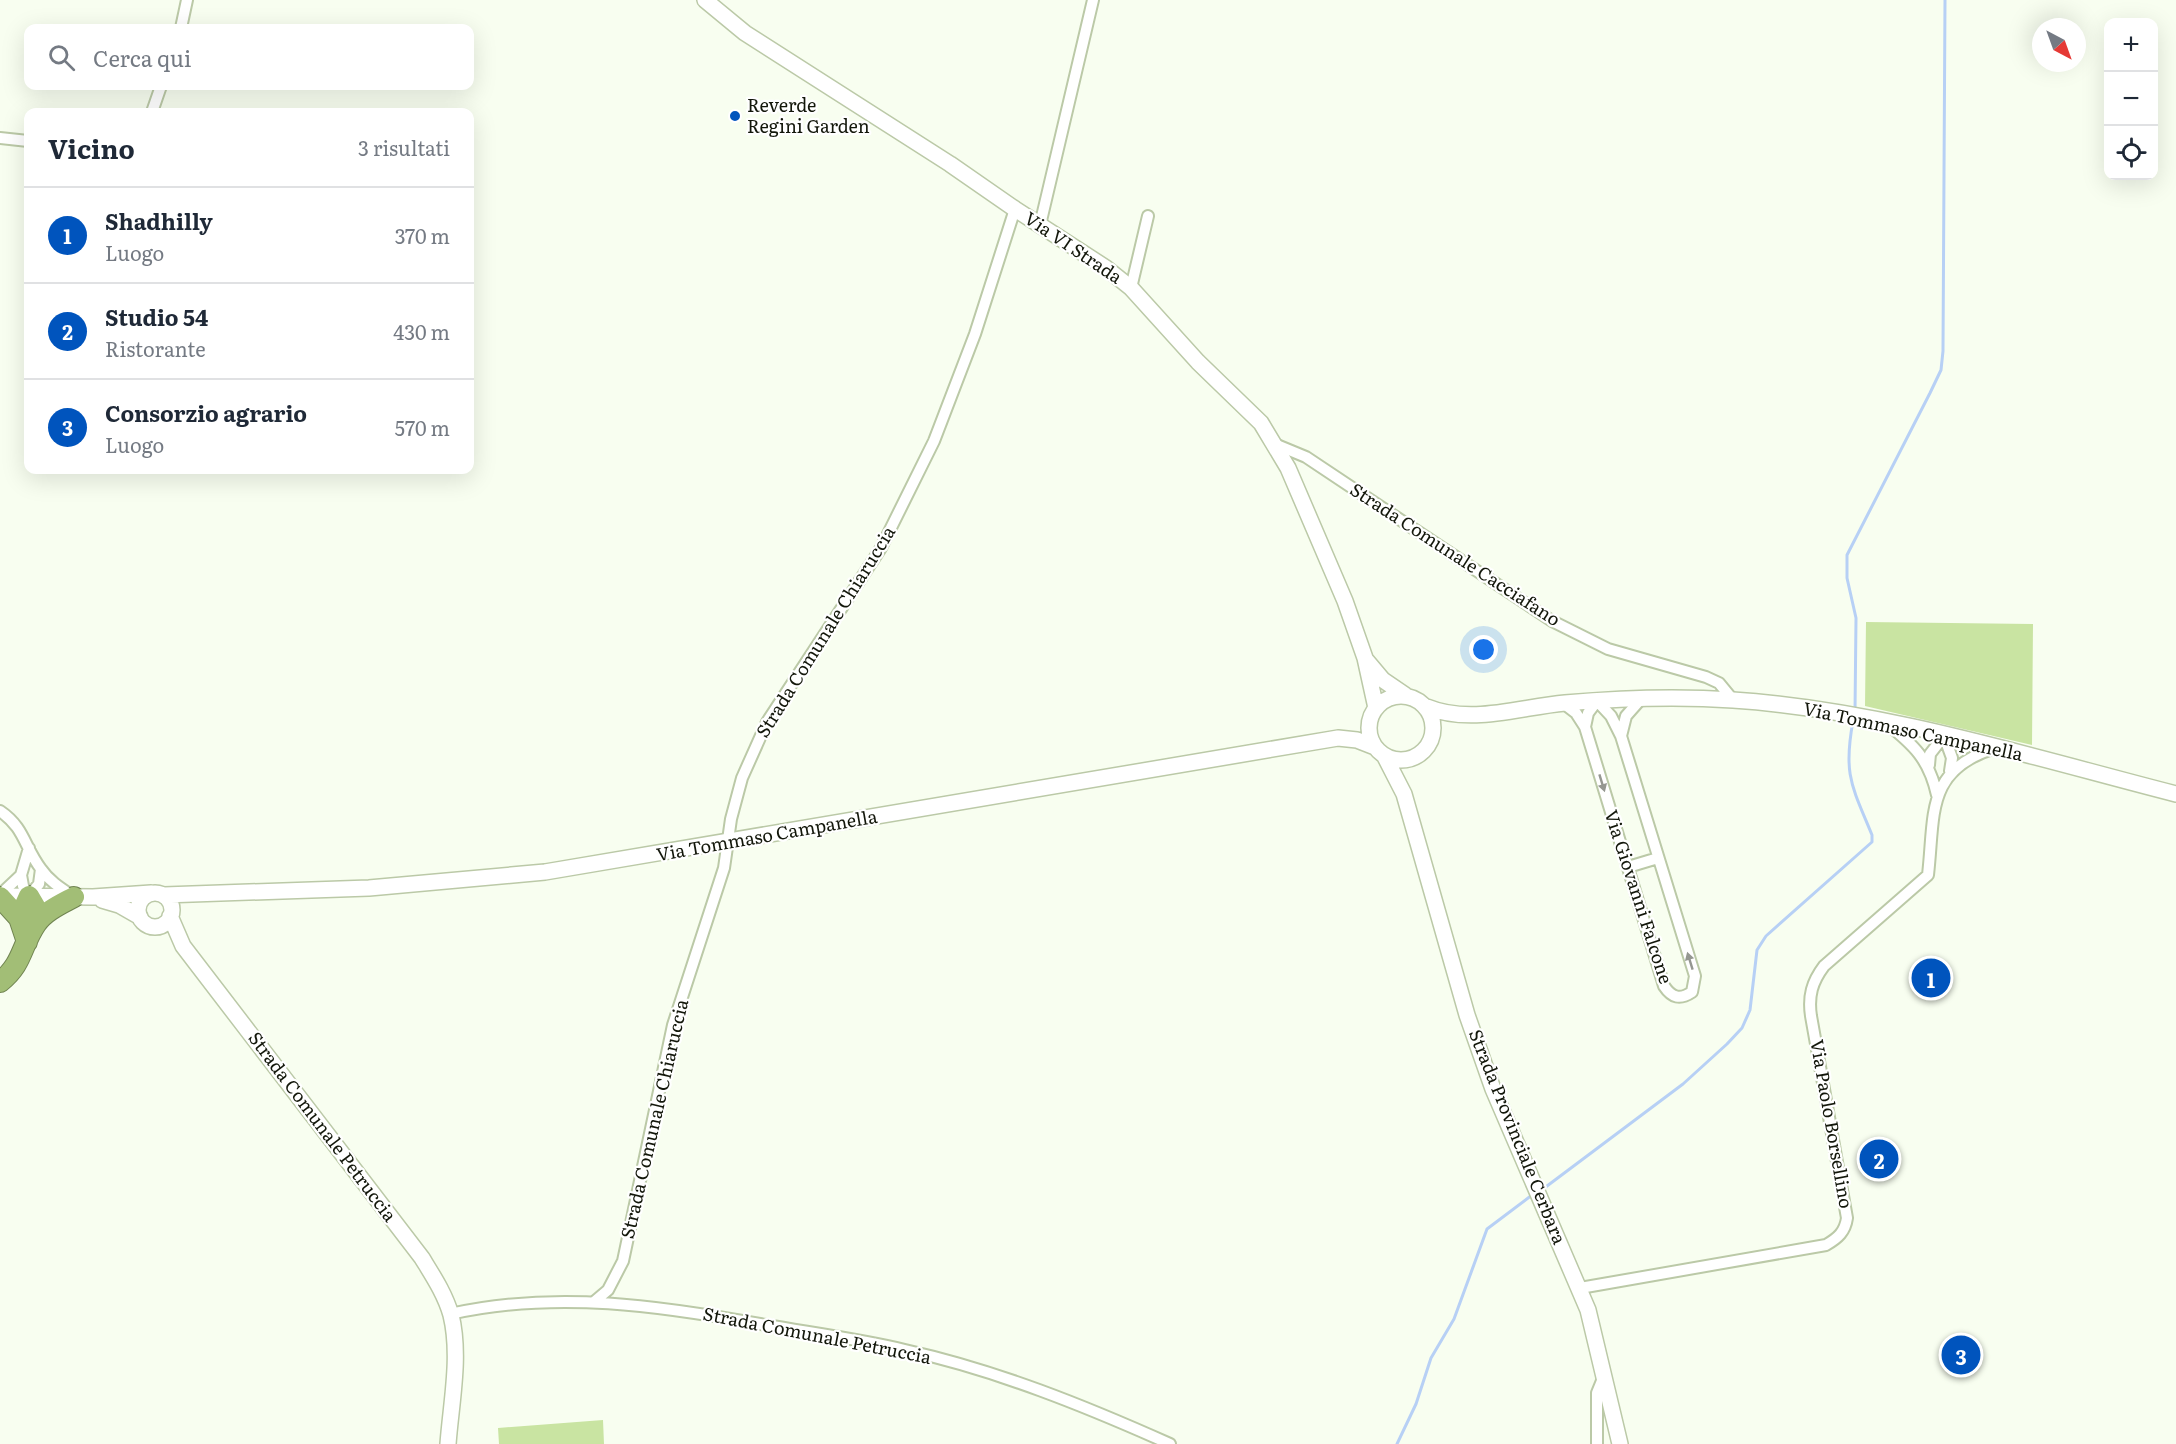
<!DOCTYPE html>
<html lang="it">
<meta charset="utf-8">
<style>
body{margin:0;font-family:Literata,serif;background:#f6f6f7;color:#1f2937}
.controls{position:absolute;right:18px;top:18px;display:grid;overflow:hidden;border-radius:12px;box-shadow:0 6px 24px #0002}
.controls button{width:54px;height:54px;display:grid;place-items:center;padding:0;border:0;border-bottom:2px solid #e0e1e3;background:#fff;color:#1f2937;font:30px sans-serif}
.compass{position:absolute;left:2032px;top:18px;width:54px;height:54px;border-radius:50%;background:#fff;box-shadow:0 6px 24px #0002;rotate:139deg}
.you{position:absolute;left:1484px;top:650px;width:21px;height:21px;margin:-15px;border:4px solid #fff;border-radius:50%;background:#1a73e8;box-shadow:0 0 0 9px #1a73e833}
.badge{display:grid;place-items:center;width:39px;height:39px;border-radius:50%;background:#0054bd;color:#fff;font-size:20px;font-weight:700}
.pin{position:absolute;translate:-50% -50%;border:3px solid #fff;box-shadow:0 2px 6px #0006}
.list{margin:0;padding:0;list-style:none}
h2{display:flex;justify-content:space-between;align-items:center;height:78px;margin:0;padding:0 24px;font-size:26px}
h2 small{font-size:20px;font-weight:400;color:#747a83}
.list li{display:grid;grid-template-columns:39px 1fr auto;gap:18px;align-items:center;box-sizing:border-box;height:96px;padding:0 24px;border-top:2px solid #e0e1e3}
.list b{display:block;font-size:22px;white-space:nowrap}
.list p{margin:0;font-size:20px;white-space:nowrap;color:#747a83}
.list em{font-size:20px;font-style:normal;color:#747a83}
.icon{flex:none;width:33px;height:33px;fill:none;stroke:currentColor;stroke-width:2;stroke-linecap:round;stroke-linejoin:round}
.map{position:relative;flex:none;width:2176px;height:1444px;overflow:hidden}
.search{position:absolute;background:#fff;box-shadow:0 6px 24px #0002;left:24px;top:24px;width:450px;height:66px;display:flex;align-items:center;gap:15px;box-sizing:border-box;padding:0 21px;border-radius:12px;color:#747a83;font-size:22px}
.panel{position:absolute;background:#fff;box-shadow:0 6px 24px #0002;left:24px;top:108px;width:450px;height:366px;border-radius:12px}
.map>svg:first-child{display:block}
</style>
<div class="map">
<svg width="2176" height="1444" viewBox="0 0 2176 1444">
<rect width="100%" height="100%" fill="#f8fef0"/>
<path fill="#c9e4a2" d="M1866,622l167,2 -1,121 -167,-39z
M603,1420l1,24h-105l-1,-16z"/>
<g fill="none" stroke-linecap="round" stroke-linejoin="round">
<path stroke="#b7d0f5" stroke-width="3" d="M1855,712l1,-94 -9,-40v-23l83,-162 11,-23 2,-19 2,-351
M1543,1189l140,-105 44,-40 15,-16 8,-18 7,-60 9,-14 106,-94v-7c-20,-49 -29,-60 -19,-114
M1397,1444l19,-40 15,-46 23,-39 33,-90 45,-34"/>
<defs>
<path id="street" d="M181,28l6,-28
M152,112l9,-26
M0,138l28,3
M1040,225l53,-225
M1131,288l17,-72
M1277,445l29,12 246,164 56,28 98,28 13,6 14,17
M1563,703l13,10 9,14 79,259c8,12 16,14 28,6l3,-16 -74,-240 -10,-20 -14,-15 -9,12 -3,14
M1885,722c29,23 44,37 52,73
M1621,736l5,-20 15,-17
M1929,765l1,-11 14,-18 8,22 -2,13
M0,811c25,17 24,36 41,58 8,12 21,20 33,28
M1628,867l30,-9
M21,875l2,11 6,10 10,-12 2,-15
M0,895l21,-20 8,-27
M1580,1288l246,-43c12,-7 19,-13 21,-27l-36,-202c-3,-20 1,-34 13,-50l104,-91c7,-61 -3,-105 67,-127
M595,1301l13,-11 15,-29 50,-236 51,-157 7,-49 11,-41 25,-56 114,-174 53,-107 41,-107 40,-125
M450,1314c106,-24 211,-8 316,11 46,8 93,14 139,25 91,20 180,56 265,94
M1597,1444v-51l7,-17"/>
<path id="secondary" d="M705,0l40,33 205,131 65,45 91,59 25,20 67,74 63,61 27,45 57,133 20,57 11,50
M1367,661l16,19 22,15
M1369 728a32 32 0 1 1 64 0a32 32 0 1 1-64 0Z
M1427,707c44,18 93,0 138,-4 56,-5 112,-7 168,-3 150,10 298,57 443,94
M1384,755l20,39 63,221 26,74 95,221 32,134
M138 910a17 17 0 1 1 34 0a17 17 0 1 1-34 0Z
M164,895l205,-7 176,-16 793,-134 19,2 18,7
M0,896l93,1 58,-4
M102,900l17,5 21,12
M170,916l13,30 239,312c11,18 23,36 29,57 10,41 0,88 -3,129"/>
<path id="highway" d="M0,897l19,21 8,24
M19,918l10,-22 7,12 2,13
M0,982c23,-18 21,-36 36,-58 9,-13 25,-20 38,-27"/>
</defs>
<use href="#street" stroke="#bbc9a7" stroke-width="14"/>
<use href="#secondary" stroke="#bbc9a7" stroke-width="18"/>
<use href="#highway" stroke="#708451" stroke-width="22"/>
<use href="#street" stroke="#fff" stroke-width="10"/>
<use href="#secondary" stroke="#fff" stroke-width="15"/>
<use href="#highway" stroke="#a2be76" stroke-width="20"/>
</g>
<defs><path id="oneway-solid" d="M-6-.8H1V-3.2L6.5 0L1 3.2V.8H-6Z" transform="scale(1.5)"/></defs>
<g fill="#959791">
<use href="#oneway-solid" transform="translate(1602 783) rotate(73)"/>
<use href="#oneway-solid" transform="translate(1690 961) rotate(-107)"/>
</g>
<circle fill="#0054bd" stroke="#fff" stroke-width="2" cx="735" cy="116" r="6"/>
<g text-anchor="middle" stroke-width="4.5" stroke-linejoin="round" paint-order="stroke">
<g font-size="18" fill="#13170b" stroke="#fff" text-anchor="start">
<text x="747" y="112">Reverde<tspan x="747" dy="21">Regini Garden</tspan></text>
</g>
<g font-size="18" fill="#13170b" stroke="#fff">
<text transform="translate(1073 248) rotate(34)" y="6">Via VI Strada</text>
<text transform="translate(1455 555) rotate(33)" y="6">Strada Comunale Cacciafano</text>
<text transform="translate(826 632) rotate(-58)" y="6">Strada Comunale Chiaruccia</text>
<text transform="translate(1913 732) rotate(12)" y="6">Via Tommaso Campanella</text>
<text transform="translate(767 836) rotate(-10)" y="6">Via Tommaso Campanella</text>
<text transform="translate(1638 897) rotate(72)" y="6">Via Giovanni Falcone</text>
<text transform="translate(655 1119) rotate(-77)" y="6">Strada Comunale Chiaruccia</text>
<text transform="translate(1831 1124) rotate(80)" y="6">Via Paolo Borsellino</text>
<text transform="translate(322 1127) rotate(53)" y="6">Strada Comunale Petruccia</text>
<text transform="translate(1517 1137) rotate(68)" y="6">Strada Provinciale Cerbara</text>
<text transform="translate(817 1336) rotate(11)" y="6">Strada Comunale Petruccia</text>
</g>
</g>
</svg>
<div class="controls">
<button>+</button>
<button>−</button>
<button><svg class="icon" aria-label="locate" viewBox="0 0 24 24"><circle cx="12" cy="12" r="6"/><path d="M12 2v4M12 18v4M2 12h4M18 12h4"/></svg></button>
</div>
<svg class="compass" viewBox="-18 -18 36 36"><path d="M0-13l5 13h-10z" fill="#e53935"/><path d="M0 13l5-13h-10z" fill="#747a83"/></svg>
<div class="you"></div>
<div class="pin badge" style="left:1931px;top:978px">1</div>
<div class="pin badge" style="left:1879px;top:1159px">2</div>
<div class="pin badge" style="left:1961px;top:1355px">3</div>
<div class="search"><svg class="icon" aria-label="search" viewBox="0 0 24 24"><circle cx="10" cy="10" r="6"/><path d="M15 15l6 6"/></svg>Cerca qui</div>
<section class="panel">
<h2>Vicino<small>3 risultati</small></h2>
<ul class="list">
<li><span class="badge">1</span><div><b>Shadhilly</b><p>Luogo</p></div><em>370 m</em></li>
<li><span class="badge">2</span><div><b>Studio 54</b><p>Ristorante</p></div><em>430 m</em></li>
<li><span class="badge">3</span><div><b>Consorzio agrario</b><p>Luogo</p></div><em>570 m</em></li>
</ul>
</section>
</div>
